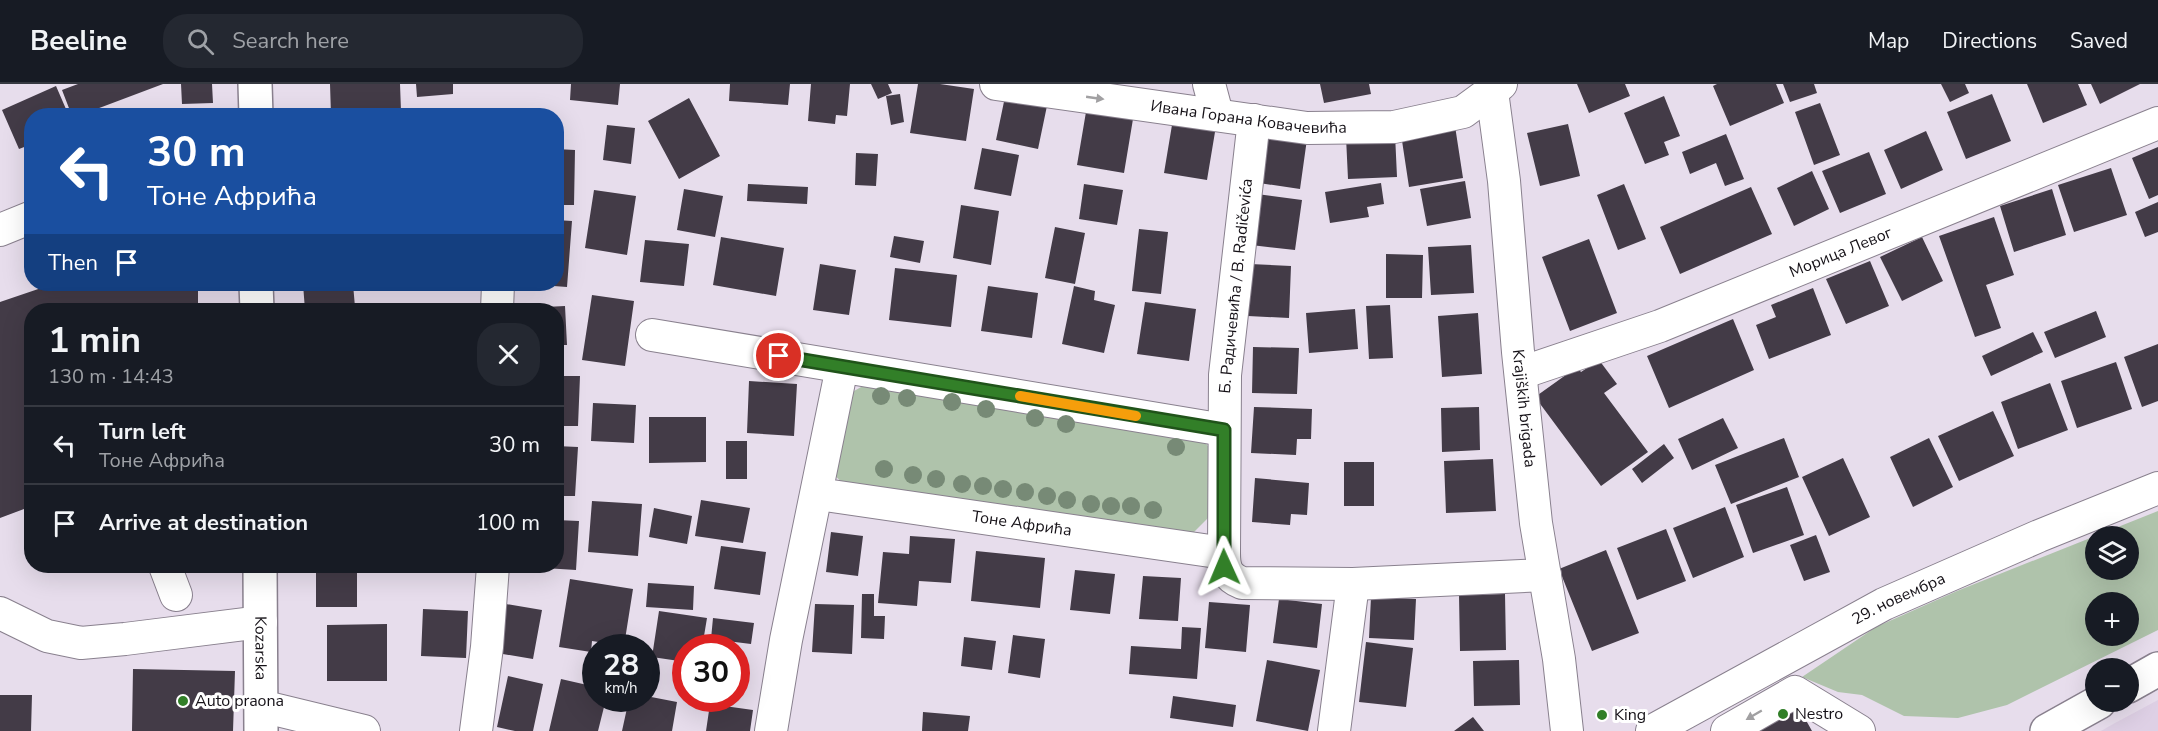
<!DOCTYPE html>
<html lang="en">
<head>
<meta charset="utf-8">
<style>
	:root { --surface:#171b24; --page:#242831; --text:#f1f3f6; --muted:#9ea1a6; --line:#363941 }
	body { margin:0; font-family:"Nunito Sans",sans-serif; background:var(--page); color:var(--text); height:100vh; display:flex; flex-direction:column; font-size:22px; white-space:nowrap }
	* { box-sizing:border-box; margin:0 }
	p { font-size:20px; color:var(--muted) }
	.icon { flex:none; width:33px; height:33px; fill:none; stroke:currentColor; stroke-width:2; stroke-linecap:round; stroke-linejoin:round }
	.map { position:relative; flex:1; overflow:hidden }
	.drawer { position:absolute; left:24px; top:219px; width:540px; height:270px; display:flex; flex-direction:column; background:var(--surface); border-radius:24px; box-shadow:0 6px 24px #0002 }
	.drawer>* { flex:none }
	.guide { position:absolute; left:24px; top:24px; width:540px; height:183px; border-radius:24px; box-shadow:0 6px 24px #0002; background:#1a4fa0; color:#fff; overflow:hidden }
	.controls { position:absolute; left:2085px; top:442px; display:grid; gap:12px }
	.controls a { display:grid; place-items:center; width:54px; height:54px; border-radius:50%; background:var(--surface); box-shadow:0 6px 24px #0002; font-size:30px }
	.speed { position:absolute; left:582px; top:550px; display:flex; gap:12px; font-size:30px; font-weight:700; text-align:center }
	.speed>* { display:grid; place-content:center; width:78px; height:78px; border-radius:50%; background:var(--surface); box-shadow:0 6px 24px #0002; line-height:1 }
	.speed small { font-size:15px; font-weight:400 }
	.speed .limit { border:9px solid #d22; background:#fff; color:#111 }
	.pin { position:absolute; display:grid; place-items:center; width:51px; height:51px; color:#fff; margin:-26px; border:3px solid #fff; border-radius:50%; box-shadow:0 2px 6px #0007 }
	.me { position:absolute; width:66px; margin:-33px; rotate:359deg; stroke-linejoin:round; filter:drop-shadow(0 0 4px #0008) }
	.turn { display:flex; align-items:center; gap:21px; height:126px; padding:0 24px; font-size:27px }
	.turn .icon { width:78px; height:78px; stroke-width:2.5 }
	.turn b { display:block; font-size:42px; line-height:51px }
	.then { display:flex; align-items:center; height:57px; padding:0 24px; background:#0003; gap:12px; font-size:22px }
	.round { display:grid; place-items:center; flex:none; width:63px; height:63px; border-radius:24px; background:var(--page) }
	.headline { display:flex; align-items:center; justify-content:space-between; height:102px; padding:0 24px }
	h1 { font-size:36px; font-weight:700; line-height:45px }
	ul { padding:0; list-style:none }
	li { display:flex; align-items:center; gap:18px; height:78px; padding:0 24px; border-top:2px solid var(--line) }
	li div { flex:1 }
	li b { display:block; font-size:22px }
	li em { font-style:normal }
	header { display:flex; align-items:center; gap:36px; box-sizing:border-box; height:84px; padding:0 30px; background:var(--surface); border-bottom:2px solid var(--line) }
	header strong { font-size:28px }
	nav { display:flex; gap:33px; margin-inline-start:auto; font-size:21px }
	.search { width:420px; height:54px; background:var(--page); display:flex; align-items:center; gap:15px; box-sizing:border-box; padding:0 21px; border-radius:24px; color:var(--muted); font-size:22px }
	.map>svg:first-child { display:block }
</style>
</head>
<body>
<header>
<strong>Beeline</strong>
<div class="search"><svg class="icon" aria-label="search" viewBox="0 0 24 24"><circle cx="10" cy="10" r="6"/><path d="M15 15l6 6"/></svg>Search here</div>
<nav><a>Map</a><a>Directions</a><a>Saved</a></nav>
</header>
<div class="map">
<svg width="2158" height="647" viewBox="0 0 2158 647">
	<rect width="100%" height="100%" fill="#e7ddec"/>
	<!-- built -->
	<path fill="#ded0e5" d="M2158,616V647H2101L2115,639Z"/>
	<!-- green -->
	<path fill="#afc3ab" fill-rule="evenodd" d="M868,299L1199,352L1217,372L1215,427L1189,453L850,406L828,385L842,314Z
		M2158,427V546L2007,621L1958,634L1904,632L1862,611L1838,608L1802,593L1876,543L1957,507ZM2096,453H2128V486H2096ZM2096,519H2128V552H2096Z"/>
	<!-- building -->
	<path fill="#433b47" d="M78,0H163L78,32H72L62,6Z
		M181,0H212L213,19L182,20Z
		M330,0H400L401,27L331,31Z
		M416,0H453V10L417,13Z
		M571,0H620L618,21L570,16Z
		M730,0H790L788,21L729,17Z
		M811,0H850L847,32L836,31L835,40L808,37Z
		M871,0H888L892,9L878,15Z
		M918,0H940L974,5L966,57L910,49Z
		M1320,0H1369L1371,10L1324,19Z
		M1577,0H1625L1630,12L1589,29Z
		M1717,0H1776L1784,19L1730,42L1713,2Z
		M1783,0H1814L1817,9L1790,18Z
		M1941,0H1965L1969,9L1950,18Z
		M2027,0H2078L2087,21L2043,39Z
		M2091,0H2140L2100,20Z
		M56,2L69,32H32V60L19,65L2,26Z
		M1006,8L1048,17L1038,65L996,56Z
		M900,10L904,38L891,41L886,12Z
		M1992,10L2011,57L1966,75L1947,28Z
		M1664,12L1680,52L1664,58L1669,71L1645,80L1624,29Z
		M689,14L720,72L679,95L648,37Z
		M1820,19L1840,71L1814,81L1795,28Z
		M1087,22L1134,29L1124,89L1077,81Z
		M1173,35L1216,42L1207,96L1164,89Z
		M1568,40L1580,92L1540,102L1527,49Z
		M607,41L635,44L631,80L603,76Z
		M1455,42L1463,94L1409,103L1401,50Z
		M1926,47L1943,86L1901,105L1884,66Z
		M1267,49L1307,55L1300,105L1259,99Z
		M1395,50L1397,93L1348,95L1346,53Z
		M1726,50L1744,95L1725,102L1716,79L1690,90L1682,68Z
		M2158,63V111L2149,115L2132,74Z
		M982,64L1019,71L1011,112L974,105Z
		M556,65L575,66L574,121H556Z
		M1869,68L1886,110L1840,129L1822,87Z
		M856,69L878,70L876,102L855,101Z
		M2111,84L2127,131L2074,148L2058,101Z
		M1812,87L1829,125L1794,142L1777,104Z
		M1465,97L1471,134L1427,142L1420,105Z
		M1381,99L1384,120L1367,123L1369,133L1330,139L1325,108Z
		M748,100L808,103L807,120L747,117Z
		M1084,100L1123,106L1117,141L1079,135Z
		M1624,100L1646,155L1618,166L1597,111Z
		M1751,103L1772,150L1680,190L1660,143Z
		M684,105L723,112L715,153L677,146Z
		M2052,105L2066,151L2014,168L2000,122Z
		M594,106L636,112L627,171L585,164Z
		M1257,110L1302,116L1295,166L1251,161Z
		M2158,118V148L2145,153L2135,128Z
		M961,121L999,127L991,181L953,174Z
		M1994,133L2014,191L1986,201L2001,244L1975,253L1939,152Z
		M556,136L572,137L567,203L540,201V200H556Z
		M1055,143L1085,149L1075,200L1045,194Z
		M1139,145L1168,148L1161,210L1132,207Z
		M894,152L924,157L920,179L890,173Z
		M721,153L784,164L776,212L713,201Z
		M1922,153L1943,197L1902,217L1880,173Z
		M1589,155L1617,229L1570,247L1542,173Z
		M645,156L689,160L684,202L640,198Z
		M1471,161L1474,209L1431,211L1428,163Z
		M1386,170L1423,171L1422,214H1386Z
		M1870,177L1889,222L1846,240L1826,195Z
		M820,180L856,186L849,231L813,226Z
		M1250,180L1291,182L1289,234L1248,232Z
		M895,184L957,191L951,243L889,236Z
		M53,200H198V226H32V422L0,434V218Z
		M303,200H353L355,223L305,226Z
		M988,202L1038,209L1032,254L981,247Z
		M1074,202L1095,207L1094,216L1115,221L1104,269L1062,260Z
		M1813,204L1831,251L1769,275L1756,241L1776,233L1771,221Z
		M592,211L634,217L625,282L582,276Z
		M1145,218L1196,225L1189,277L1137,270Z
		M1390,221L1393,274L1369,275L1366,222Z
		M565,222L567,261H556V226H525V224Z
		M1355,225L1358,265L1309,269L1306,229Z
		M2096,227L2106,253L2055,274L2044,248Z
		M1478,229L1482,290L1442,293L1438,232Z
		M1733,235L1754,286L1669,324L1647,272Z
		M2033,248L2043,268L1991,292L1982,272Z
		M2158,260V317L2142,323L2124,273Z
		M1253,263L1299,264L1297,310L1252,309Z
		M1599,276L1617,300L1604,309L1648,368L1601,402L1535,313L1577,283L1581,288Z
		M2116,278L2132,325L2077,344L2061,297Z
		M556,292H580L578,342H556Z
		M749,297L797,300L794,352L747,349Z
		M2050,299L2068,346L2018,365L2001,318Z
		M593,319L636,321L634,359L591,357Z
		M1254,323L1312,325L1311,355H1297L1296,371L1251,369Z
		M1479,323L1480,366L1442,368L1441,324Z
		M1993,327L2014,372L1959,397L1938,352Z
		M649,333H706V378L649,379Z
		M1723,334L1738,364L1692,386L1678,355Z
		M1784,354L1799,393L1731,420L1715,381Z
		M1929,354L1953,403L1913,423L1890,373Z
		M726,357H747V395H726Z
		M1664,360L1674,374L1642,399L1632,385Z
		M556,362L578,363L575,412H556Z
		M1843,374L1870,433L1829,452L1802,393Z
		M1493,375L1496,427L1446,429L1444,377Z
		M1344,378H1374V422H1344Z
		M1255,394L1309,399L1307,431L1291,430L1290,441L1252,438Z
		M1787,403L1804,451L1753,469L1736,421Z
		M701,416L750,424L743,459L695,452Z
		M592,417L642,420L638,472L588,468Z
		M1725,423L1744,473L1693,494L1673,444Z
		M654,424L692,432L687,460L649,453Z
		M556,436L579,437L576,486L528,483V482H556Z
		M1666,445L1686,497L1637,516L1617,464Z
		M831,448L863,452L858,492L826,488Z
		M1816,451L1830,488L1804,497L1790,461Z
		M910,452L955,455L951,499L919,497L917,522L878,519L883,468L909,470Z
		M721,462L766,468L760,511L714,505Z
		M1606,466L1639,549L1592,567L1559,485Z
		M976,467L1045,474L1040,524L971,517Z
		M316,482H357V523H316Z
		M1075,486L1115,490L1110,530L1070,526Z
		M1143,492L1181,494L1178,537L1139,535Z
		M570,495L633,505L624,562L592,557L591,568L559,563Z
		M648,499L694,502L693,526L646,523Z
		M862,510H874V532H885L884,555L861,554Z
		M1505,510L1506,566L1460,567L1459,511Z
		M1371,513L1416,515L1414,556L1369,554Z
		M1279,515L1322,520L1317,564L1273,559Z
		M1209,518L1250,521L1246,568L1205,564Z
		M506,520L542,526L533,575L497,569Z
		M815,520L854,521L852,570L812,568Z
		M423,525L468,527L466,574L421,572Z
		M659,527L707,534L702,564H686V578L652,573Z
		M713,534L754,539L751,560L711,555Z
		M387,540V597H327V541Z
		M1182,543L1201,544L1197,595L1129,590L1131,562L1181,565Z
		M1013,551L1045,555L1040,594L1008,589Z
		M964,553L996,557L992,586L961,582Z
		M1366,558L1413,564L1406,623L1359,618Z
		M1267,576L1320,586L1308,647L1256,637Z
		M1519,576L1520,621L1474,622L1473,577Z
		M133,585L235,587L233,647H132Z
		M508,592L543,600L533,647H515L497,643Z
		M561,595L596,603V615H606L598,647H549Z
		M0,611H32L31,647H0Z
		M646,612L677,618L672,647H622L629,615H646Z
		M1173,612L1236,621L1233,643L1170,634Z
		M1793,613L1812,647H1733Z
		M710,620L753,626L750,647H706Z
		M923,628L970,632L968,647H922Z
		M1473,633L1484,647H1454Z"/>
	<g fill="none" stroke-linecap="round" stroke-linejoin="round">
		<defs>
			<g id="minor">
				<path id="s1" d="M996,0L1307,44L1394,43L1463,28L1501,0"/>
				<path d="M1209,0L1217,30"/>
				<path id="s2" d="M1491,0L1504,97L1518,268L1536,439L1559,575L1567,647"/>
				<path d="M1254,36L1225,291L1224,469C1224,485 1227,493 1242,499L1353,500L1545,491"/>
				<path d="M0,146L32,133"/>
				<path d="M497,226L498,200"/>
				<path d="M652,251L1224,346"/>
				<path id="s3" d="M1521,289L1660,242L2158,39"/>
				<path id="s4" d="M818,410L1224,469"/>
				<path d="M165,482L176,511"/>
				<path d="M0,529L47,552L81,559L125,555L261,538"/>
				<path d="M261,622L364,647"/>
				<path d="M476,647L487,563L493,482"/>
				<path d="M771,647L786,556L842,283"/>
				<path d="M1334,647L1353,500"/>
				<path id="s5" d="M1652,647L1884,520L2039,452L2158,404"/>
				<path d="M1727,647L1795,608L1859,647"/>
			</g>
			<g id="major">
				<path d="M255,0L256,32"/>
				<path d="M256,200L257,226"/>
				<path id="s6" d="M260,482L261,647"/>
				<path d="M2128,602L2158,585"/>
				<path d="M2047,647L2099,618"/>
			</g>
		</defs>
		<!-- minor casing -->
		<use href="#minor" stroke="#89808e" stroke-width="34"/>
		<!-- major casing -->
		<use href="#major" stroke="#89808e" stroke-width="36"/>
		<!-- minor -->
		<use href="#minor" stroke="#fff" stroke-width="32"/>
		<!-- major -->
		<use href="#major" stroke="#fff" stroke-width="33"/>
	</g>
	<!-- trees -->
	<g fill="#778a76">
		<circle cx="881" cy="312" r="9"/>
		<circle cx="907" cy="314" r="9"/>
		<circle cx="952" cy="318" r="9"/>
		<circle cx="986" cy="325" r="9"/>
		<circle cx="1035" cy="334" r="9"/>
		<circle cx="1066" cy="340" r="9"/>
		<circle cx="1176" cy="363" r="9"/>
		<circle cx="884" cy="385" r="9"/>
		<circle cx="913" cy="391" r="9"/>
		<circle cx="936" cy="395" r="9"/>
		<circle cx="962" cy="400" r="9"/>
		<circle cx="983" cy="402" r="9"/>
		<circle cx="1003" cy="405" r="9"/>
		<circle cx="1025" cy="408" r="9"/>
		<circle cx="1047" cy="412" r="9"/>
		<circle cx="1067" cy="416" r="9"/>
		<circle cx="1091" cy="420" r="9"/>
		<circle cx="1111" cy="422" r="9"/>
		<circle cx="1131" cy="422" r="9"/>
		<circle cx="1153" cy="426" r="9"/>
	</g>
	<!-- one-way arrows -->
	<defs><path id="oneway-solid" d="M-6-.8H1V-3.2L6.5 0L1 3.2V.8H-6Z" transform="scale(1.5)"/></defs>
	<g fill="#a1a0a2">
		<use href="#oneway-solid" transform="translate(1095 14) rotate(8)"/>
		<use href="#oneway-solid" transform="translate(1754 631) rotate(150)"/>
	</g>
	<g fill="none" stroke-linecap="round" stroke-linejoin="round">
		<defs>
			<path id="route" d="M779,272L1224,346V483"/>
		</defs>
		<!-- route casing -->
		<use href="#route" stroke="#20531a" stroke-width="15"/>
		<!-- route -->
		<use href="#route" stroke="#327f28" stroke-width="10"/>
		<!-- slow -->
		<path stroke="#f59e0b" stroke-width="10" d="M1020,312L1136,332"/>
	</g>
	<!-- markers -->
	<g fill="#327f28" stroke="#fff" stroke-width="2">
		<circle cx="183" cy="617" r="6"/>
		<circle cx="1783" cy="630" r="6"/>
		<circle cx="1602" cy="631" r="6"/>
	</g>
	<g text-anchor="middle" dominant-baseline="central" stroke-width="6" stroke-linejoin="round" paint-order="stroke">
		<!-- street labels -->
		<g font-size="16" fill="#151117" stroke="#fff">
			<text stroke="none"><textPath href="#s1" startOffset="255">Ивана Горана Ковачевића</textPath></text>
			<text stroke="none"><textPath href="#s3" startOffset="342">Морица Левог</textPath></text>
			<text transform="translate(1236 202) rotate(-84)">Б. Радичевића / B. Radičevića</text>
			<text stroke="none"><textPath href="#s2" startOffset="326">Krajiških brigada</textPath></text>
			<text stroke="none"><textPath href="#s4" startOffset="206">Тоне Афрића</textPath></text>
			<text stroke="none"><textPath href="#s5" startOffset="280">29. новембра</textPath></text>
			<text stroke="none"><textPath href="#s6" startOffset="82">Kozarska</textPath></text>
		</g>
		<!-- poi labels -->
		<g font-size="16" fill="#151117" stroke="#fff" text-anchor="start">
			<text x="195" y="617">Auto praona</text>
			<text x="1795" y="630">Nestro</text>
			<text x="1614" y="631">King</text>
		</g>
	</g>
</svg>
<div class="controls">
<a><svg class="icon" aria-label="layers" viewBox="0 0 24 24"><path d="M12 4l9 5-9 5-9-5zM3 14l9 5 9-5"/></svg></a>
<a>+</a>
<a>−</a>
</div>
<div class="speed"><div>28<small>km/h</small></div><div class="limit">30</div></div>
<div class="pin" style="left:779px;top:272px;background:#d93025"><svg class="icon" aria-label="arrive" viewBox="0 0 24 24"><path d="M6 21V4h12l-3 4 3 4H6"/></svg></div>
<svg class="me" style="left:1224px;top:483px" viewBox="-20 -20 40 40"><path d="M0-17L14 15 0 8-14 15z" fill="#327f28" stroke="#fff" stroke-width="4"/></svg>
<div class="guide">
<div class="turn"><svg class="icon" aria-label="left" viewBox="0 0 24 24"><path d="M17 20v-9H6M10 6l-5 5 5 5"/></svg><div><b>30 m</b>Тоне Афрића</div></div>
<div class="then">Then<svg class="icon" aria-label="arrive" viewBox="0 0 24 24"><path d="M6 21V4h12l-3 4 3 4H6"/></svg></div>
</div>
<section class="drawer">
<div class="headline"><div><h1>1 min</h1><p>130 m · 14:43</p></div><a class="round"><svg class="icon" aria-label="close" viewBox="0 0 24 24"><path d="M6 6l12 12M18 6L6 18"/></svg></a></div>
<ul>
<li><svg class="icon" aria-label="left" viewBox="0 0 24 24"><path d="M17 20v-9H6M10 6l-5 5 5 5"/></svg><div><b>Turn left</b><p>Тоне Афрића</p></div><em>30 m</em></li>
<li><svg class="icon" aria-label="arrive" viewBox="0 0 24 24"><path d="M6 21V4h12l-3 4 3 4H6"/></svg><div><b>Arrive at destination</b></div><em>100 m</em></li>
</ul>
</section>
</div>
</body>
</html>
